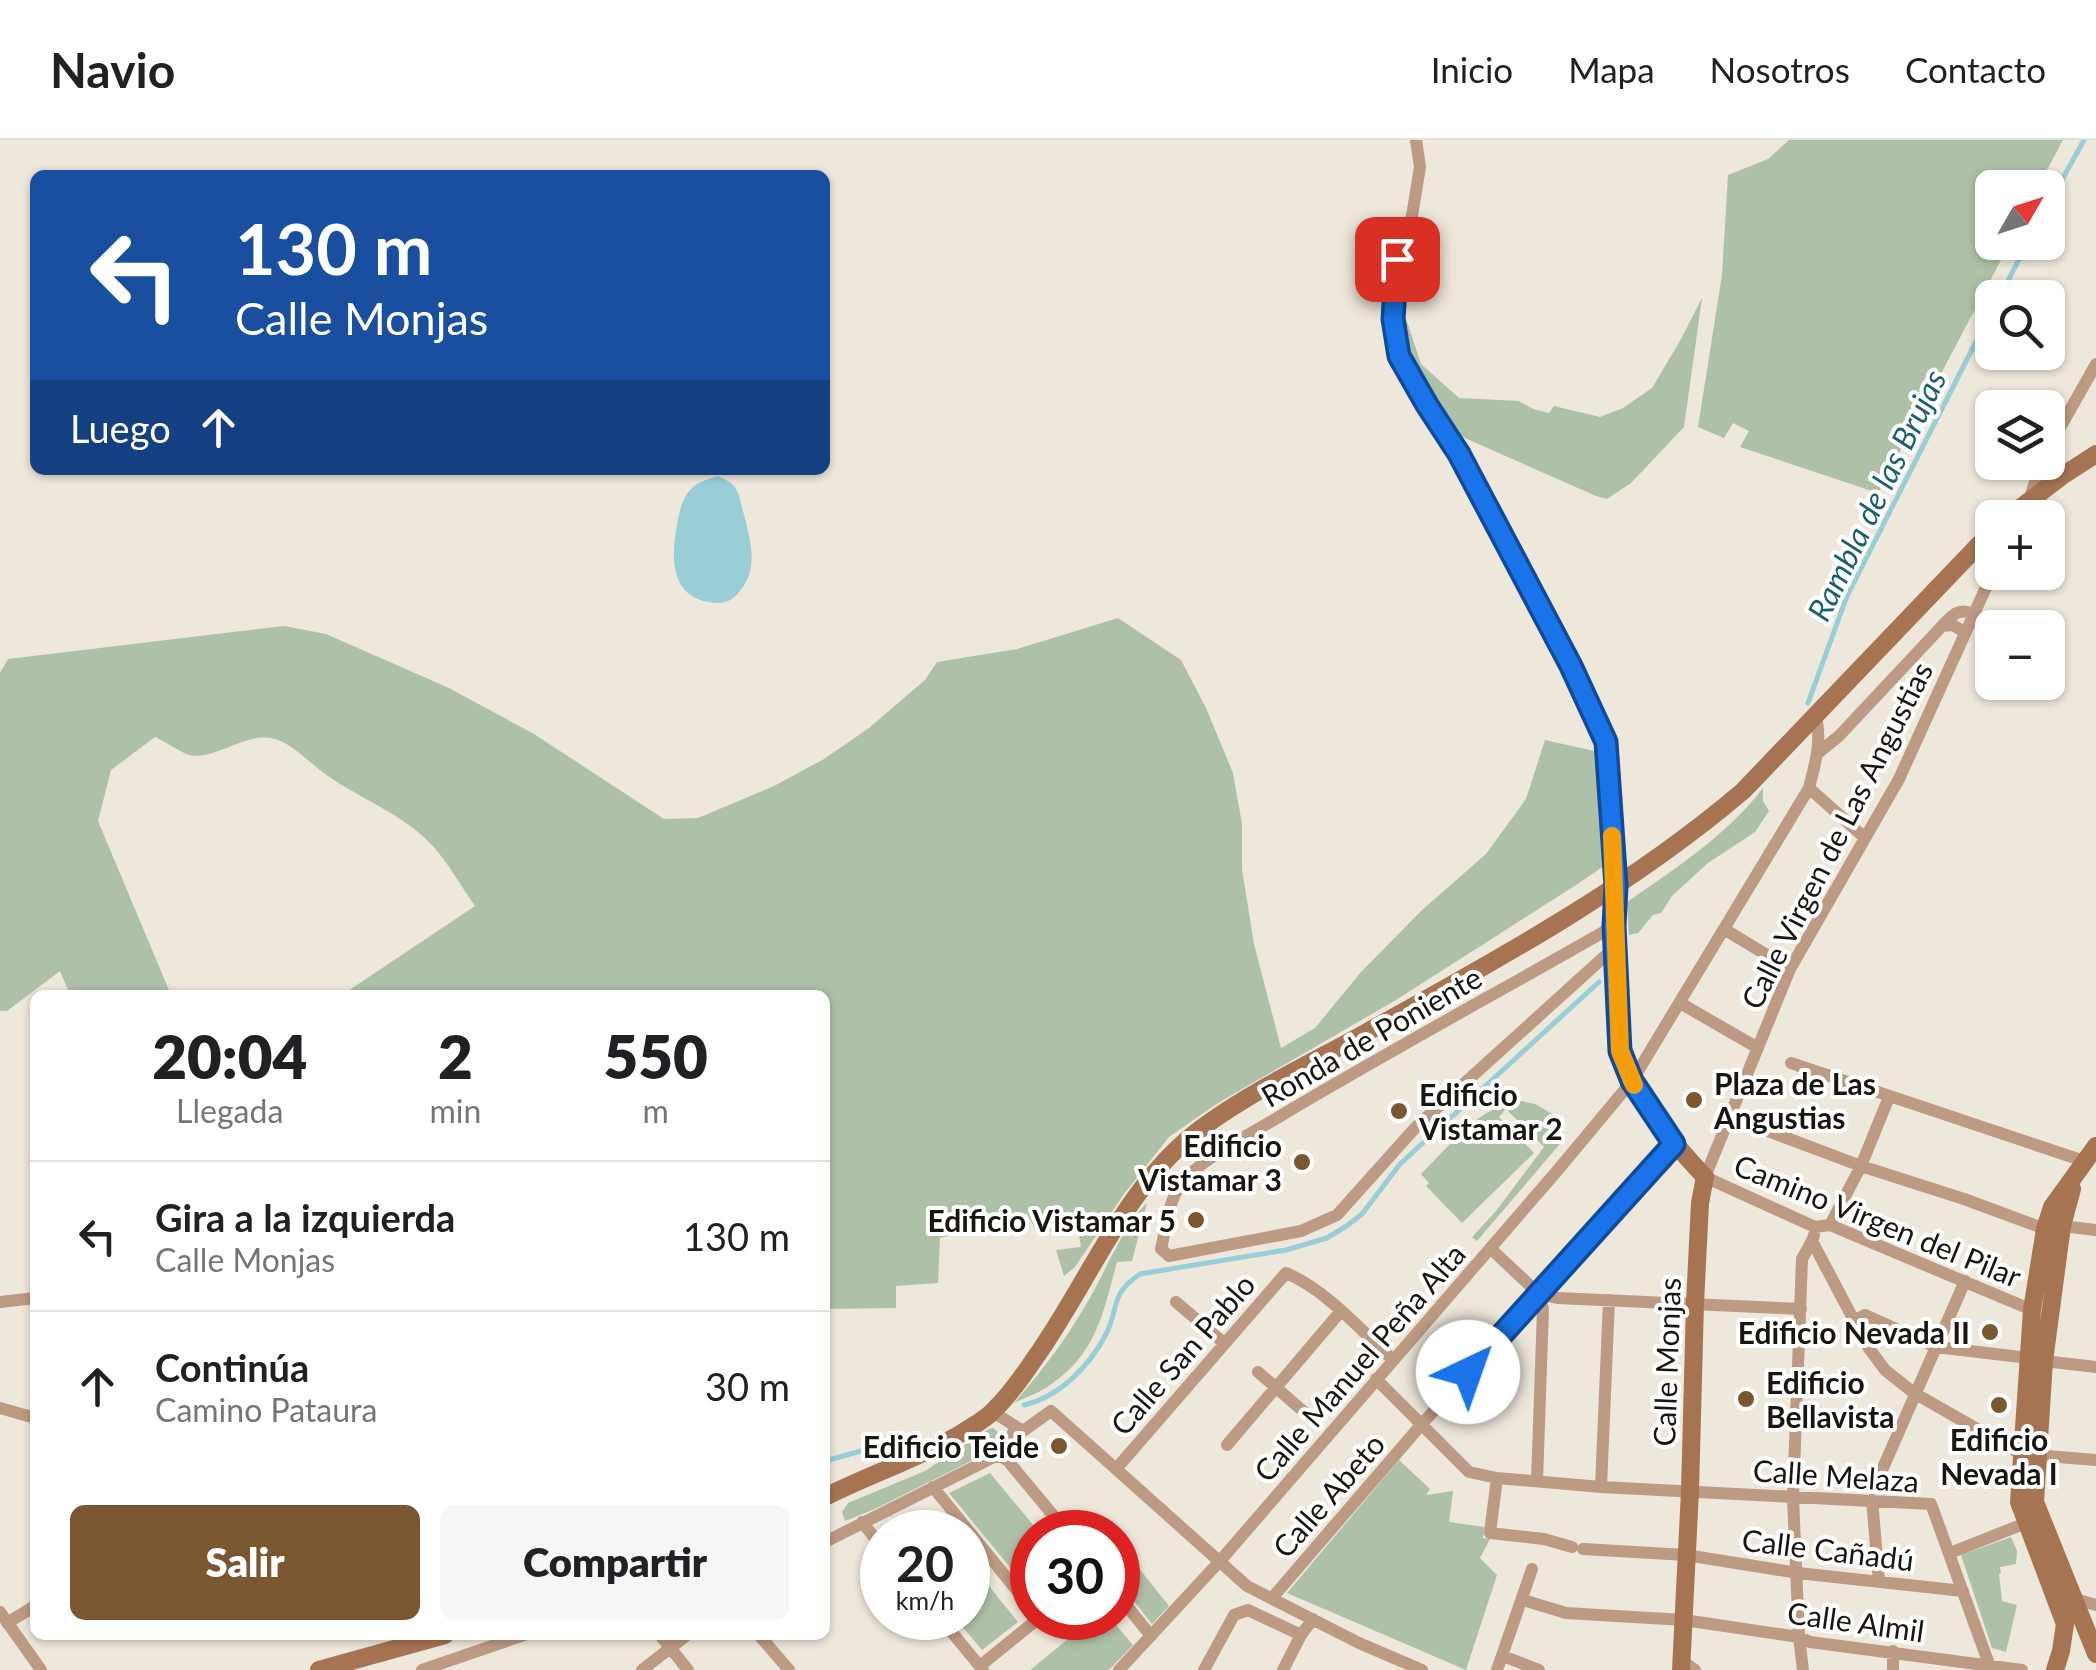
<!DOCTYPE html>
<html lang="es">
<head>
<meta charset="utf-8">
<style>
	:root { --surface:#fff; --page:#f6f6f6; --text:#202124; --muted:#757577; --line:#e0e0e0; --accent:#7a5730 }
	body { margin:0; font-family:Lato,sans-serif; background:var(--page); color:var(--text); height:100vh; display:flex; flex-direction:column; font-size:38px; white-space:nowrap }
	* { box-sizing:border-box; margin:0 }
	p { font-size:32px; color:var(--muted) }
	.icon { flex:none; width:55px; height:55px; fill:none; stroke:currentColor; stroke-width:2; stroke-linecap:round; stroke-linejoin:round }
	.map { position:relative; flex:1; overflow:hidden }
	.panel { position:absolute; left:30px; top:850px; width:800px; height:650px; display:flex; flex-direction:column; background:var(--surface); border-radius:15px; box-shadow:0 2px 8px #0004 }
	.panel>* { flex:none }
	.top-card { position:absolute; left:30px; top:30px; width:800px; height:305px; border-radius:15px; box-shadow:0 2px 8px #0004; background:#1a4fa0; color:#fff; overflow:hidden }
	.needle { width:65px; rotate:51deg }
	.fabs { position:absolute; left:1975px; top:30px; display:grid; gap:20px }
	.fabs a { display:grid; place-items:center; width:90px; height:90px; border-radius:15px; background:var(--surface); box-shadow:0 2px 8px #0004; font-size:50px }
	.speed { position:absolute; left:860px; top:1370px; display:flex; gap:20px; font-size:50px; font-weight:700; text-align:center }
	.speed>* { display:grid; place-content:center; width:130px; height:130px; border-radius:50%; background:var(--surface); box-shadow:0 2px 8px #0004; line-height:1 }
	.speed small { font-size:25px; font-weight:400 }
	.speed .limit { border:15px solid #d22; background:#fff; color:#111 }
	.pin { position:absolute; display:grid; place-items:center; width:85px; height:85px; color:#fff; margin:-42px; border-radius:20px; box-shadow:0 5px 15px #0006 }
	.me { position:absolute; width:110px; margin:-55px; rotate:42deg; stroke-linejoin:round; filter:drop-shadow(0 0 8px #0008) }
	.turn { display:flex; align-items:center; gap:35px; height:210px; padding:0 40px; font-size:45px }
	.turn .icon { width:130px; height:130px; stroke-width:2.5 }
	.turn b { display:block; font-size:70px; line-height:85px }
	.then { display:flex; align-items:center; height:95px; padding:0 40px; background:#0003; gap:20px; font-size:38px }
	.eta { display:flex; justify-content:space-evenly; align-items:center; height:170px; text-align:center }
	.eta b { font-size:60px; font-weight:800; line-height:70px }
	.button { display:flex; gap:20px; margin-top:auto; padding:20px 40px }
	.button a { flex:1; height:115px; border-radius:15px; background:var(--accent); color:#fff; font-size:40px; font-weight:800; line-height:115px; text-align:center }
	.button a+a { background:var(--page); color:var(--text) }
	ul { padding:0; list-style:none }
	li { display:flex; align-items:center; gap:30px; height:150px; padding:0 40px; border-top:2px solid var(--line) }
	li div { flex:1 }
	li b { display:block; font-size:38px }
	li em { font-style:normal }
	header { display:flex; align-items:center; gap:60px; box-sizing:border-box; height:140px; padding:0 50px; background:var(--surface); border-bottom:2px solid var(--line) }
	header strong { font-size:48px }
	nav { display:flex; gap:55px; margin-inline-start:auto; font-size:35px }
	.map>svg:first-child { display:block }
</style>
</head>
<body>
<header>
<strong>Navio</strong>
<nav><a>Inicio</a><a>Mapa</a><a>Nosotros</a><a>Contacto</a></nav>
</header>
<div class="map">
<svg width="2096" height="1530" viewBox="0 0 2096 1530">
	<rect width="100%" height="100%" fill="#eee7db"/>
	<!-- green -->
	<path fill="#afc0a8" d="M1789,0H2063L2038,47L1992,48V102L2010,103L1878,353L1740,307L1749,291L1733,283L1724,298L1698,287L1722,135L1728,35L1768,19Z
		M1398,154L1421,224L1459,258L1519,261L1533,269L1549,273L1554,266L1600,277L1623,268L1652,248L1680,201L1702,158L1684,287L1631,343L1607,359L1596,356L1467,299C1441,286 1413,236 1405,209C1400,191 1399,172 1398,154Z
		M1118,478L1181,520L1206,568L1233,633L1242,684V729L1254,804L1281,908L1315,888L1361,832L1421,771L1486,714L1526,659L1545,600L1599,612L1607,720L1601,728L1576,745L1396,860L1218,963L1169,997L1124,1054L1075,1127L1064,1136L1056,1110L1081,1107L1078,1088L1037,1093L1027,1074L940,1098L938,1143L896,1146V1168L825,1169V855H342L475,766C460,745 448,722 430,703C402,674 361,659 328,636C310,624 292,602 271,598C244,593 213,621 189,615C178,611 166,602 155,597L111,630L98,681L171,855H70L60,831L7,871H0V533L8,519L284,486L326,494L449,548L534,594L664,679L698,678L774,646L824,619L869,588L925,540L937,522L1017,509Z
		M1763,648V661L1769,671L1755,692L1708,723L1672,756L1661,773L1653,775L1638,793L1629,795L1627,762C1676,728 1727,695 1763,648Z
		M1521,961L1535,964L1556,976L1563,995L1559,1005L1477,1101L1472,1097L1496,1071L1544,1007L1506,969L1499,977L1534,1013L1462,1083L1426,1046L1429,1043L1421,1034C1449,1007 1479,965 1521,961Z
		M1147,1063L1132,1121L1117,1122C1103,1173 1097,1213 1050,1245C1040,1253 1026,1257 1014,1263C1044,1229 1069,1195 1091,1156C1106,1129 1126,1082 1147,1063Z
		M993,1288L999,1293L989,1312L875,1369L845,1381L842,1372L848,1363L925,1331L989,1289Z
		M1399,1320L1430,1349L1426,1355L1453,1351L1449,1382L1485,1387L1483,1398L1490,1399L1480,1418L1497,1435L1466,1530L1287,1453Z
		M990,1333L1039,1392H1032V1454L949,1353Z
		M2011,1397L2017,1411L2016,1424L2000,1427L2001,1433L1999,1434L2002,1461L2017,1465L2006,1512L1992,1508L1961,1415Z
		M1118,1402L1169,1466L1152,1484L1118,1441Z
		M968,1420L1018,1482L982,1510L955,1478H968Z
		M1094,1478H1110L1133,1505L1109,1530H1030Z"/>
	<!-- water -->
	<path fill="#99ced7" d="M718,336C726,340 732,342 736,349C740,356 741,364 743,371C750,398 760,429 739,452C734,458 729,462 720,463C671,463 670,421 677,385C679,373 682,358 691,349C697,342 709,339 718,336Z"/>
	<g fill="none" stroke-linecap="round" stroke-linejoin="round">
		<!-- stream -->
		<path stroke="#99ced7" stroke-width="5" d="M2048,65L2084,0
			M1999,158L2028,102
			M1808,563L1847,456L1992,170
			M1024,1265C1059,1257 1089,1227 1106,1194C1120,1167 1109,1155 1140,1134L1286,1110L1327,1098L1348,1085L1362,1074L1400,1024L1599,842
			M825,1321L908,1298"/>
		<!-- street -->
		<path stroke="#bd9a84" stroke-width="12" d="M1416,0L1420,27L1412,76L1397,119L1393,151V179L1399,216L1427,265L1459,314L1571,526L1606,602L1616,746
			M2048,309L2096,224
			M2030,358L2041,322
			M1971,412L1977,410C1988,416 1992,421 1992,434
			M1993,432L1899,639L1790,829L1705,1037L1815,1087L1830,1085L2032,1170
			M1942,486C1952,476 1958,467 1973,474
			M1818,613L1839,596L1942,486L1953,485L1964,492
			M1809,648L1865,698
			M1614,786C1504,849 1391,910 1282,975C1253,993 1201,1018 1181,1044C1168,1062 1166,1088 1161,1109L1169,1116L1301,1091L1337,1075L1416,987L1604,817L1617,808
			M1724,789L1790,829
			M1680,863L1758,908
			M1791,923L2084,1021
			M1731,977L1861,1026L1964,1059L2045,1089
			M1830,1085L1861,1026L1889,957
			M2062,1086L2096,1090
			M1814,1095L1812,1101L1868,1207L1885,1230L1914,1253L2021,1314L2096,1320
			M1490,1108L1539,1154L1557,1158L1801,1169
			M0,1162L35,1158
			M1176,1162L1224,1203
			M1853,1181L1865,1175L1936,1207L2029,1218
			M2044,1221L2096,1227
			M1258,1232L1311,1278
			M1376,1239L1469,1332L1497,1338L1601,1347L1931,1364L1989,1524
			M0,1268L35,1278
			M993,1272L1023,1291L1051,1271L1247,1446L1359,1503L1422,1530
			M1227,1305L1341,1171
			M994,1317H1002L1008,1321L1067,1392
			M1116,1329L1286,1133C1325,1149 1362,1191 1393,1220
			M1879,1337L1965,1141
			M1497,1338L1490,1393L1544,1399L1572,1407
			M1537,1341L1543,1169L1539,1154
			M933,1347L1032,1469
			M1601,1347L1609,1160
			M1872,1360L1879,1441
			M862,1382L882,1407
			M825,1402L994,1317L1004,1311L1016,1287
			M1583,1409L1686,1415L1798,1433L1963,1451
			M1950,1413L2026,1383
			M1118,1455L1151,1496
			M1272,1458L1421,1285L1674,1003
			M2075,1459L2096,1465
			M1523,1460L1566,1473L1684,1480L1799,1497L1810,1502L2022,1530
			M0,1472L41,1530
			M940,1478L983,1530
			M7,1483L35,1466
			M660,1495L688,1530
			M759,1495L789,1530
			M1503,1516L1539,1530
			M1682,1521L1695,1530
			M980,1526L1039,1478
			M422,1530L524,1495
			M642,1530L687,1495
			M1119,1530L1220,1421L1557,1031L1632,941L1809,648C1815,624 1822,601 1816,577
			M1204,1530L1234,1475L1248,1470L1301,1495
			M1283,1530L1301,1495L1313,1479
			M1497,1530L1532,1429
			M1803,1530L1799,1497L1793,1357L1802,1119L1812,1101
			M1893,1530V1511"/>
		<!-- secondary -->
		<path stroke="#a67453" stroke-width="18" d="M2007,378L2062,336L2096,314
			M1616,746C1614,801 1619,856 1620,911C1635,959 1671,1001 1705,1037L1700,1063L1695,1163L1690,1351L1681,1530
			M2072,1049L2062,1086L2044,1221L2035,1362L2096,1514
			M825,1357C870,1334 918,1319 962,1293C972,1286 985,1280 993,1271C1009,1256 1023,1236 1035,1218C1090,1141 1125,1044 1203,987C1254,950 1313,922 1367,892C1497,820 1629,748 1743,651L1992,391
			M319,1530L445,1495
			M2055,1530L2061,1511L2065,1484L2019,1362L2032,1170L2045,1089L2052,1067L2096,1006"/>
	</g>
	<g fill="none" stroke-linecap="round" stroke-linejoin="round">
		<defs>
			<path id="route" d="M1397,119L1393,179L1399,216L1427,265L1459,314L1571,526L1606,602L1616,746L1614,786L1620,911L1632,941L1674,1004L1468,1232"/>
		</defs>
		<!-- route casing -->
		<use href="#route" stroke="#114b97" stroke-width="25"/>
		<!-- route -->
		<use href="#route" stroke="#1a73e8" stroke-width="18"/>
		<!-- slow -->
		<path stroke="#f59e0b" stroke-width="18" d="M1612,696L1620,911L1634,945"/>
	</g>
	<!-- markers -->
	<g fill="#7a5730" stroke="#fff" stroke-width="4">
		<circle cx="1694" cy="960" r="10"/>
		<circle cx="1399" cy="971" r="10"/>
		<circle cx="1302" cy="1022" r="10"/>
		<circle cx="1196" cy="1080" r="10"/>
		<circle cx="1990" cy="1192" r="10"/>
		<circle cx="1746" cy="1259" r="10"/>
		<circle cx="1999" cy="1265" r="10"/>
		<circle cx="1059" cy="1306" r="10"/>
	</g>
	<g text-anchor="middle" dominant-baseline="central" stroke-width="8" stroke-linejoin="round" paint-order="stroke">
		<!-- street labels -->
		<g font-size="30" fill="#191612" stroke="#fff">
			<text transform="translate(1836 695) rotate(-63)">Calle Virgen de Las Angustias</text>
			<text transform="translate(1371 896) rotate(-30)">Ronda de Poniente</text>
			<text transform="translate(1878 1080) rotate(22)">Camino Virgen del Pilar</text>
			<text transform="translate(1182 1214) rotate(-49)">Calle San Pablo</text>
			<text transform="translate(1359 1222) rotate(-49)">Calle Manuel Peña Alta</text>
			<text transform="translate(1666 1222) rotate(-88)">Calle Monjas</text>
			<text transform="translate(1836 1335) rotate(4)">Calle Melaza</text>
			<text transform="translate(1328 1355) rotate(-49)">Calle Abeto</text>
			<text transform="translate(1828 1409) rotate(7)">Calle Cañadú</text>
			<text transform="translate(1856 1481) rotate(8)">Calle Almil</text>
		</g>
		<!-- poi labels -->
		<g font-size="30" font-weight="bold" fill="#191612" stroke="#fff" text-anchor="end">
			<text x="1714" y="943" text-anchor="start">Plaza de Las<tspan x="1714" dy="34">Angustias</tspan></text>
			<text x="1419" y="954" text-anchor="start">Edificio<tspan x="1419" dy="34">Vistamar 2</tspan></text>
			<text x="1282" y="1005">Edificio<tspan x="1282" dy="34">Vistamar 3</tspan></text>
			<text x="1176" y="1080">Edificio Vistamar 5</text>
			<text x="1970" y="1192">Edificio Nevada II</text>
			<text x="1766" y="1242" text-anchor="start">Edificio<tspan x="1766" dy="34">Bellavista</tspan></text>
			<text x="1999" y="1299" text-anchor="middle">Edificio<tspan x="1999" dy="34">Nevada I</tspan></text>
			<text x="1039" y="1306">Edificio Teide</text>
		</g>
		<!-- water labels -->
		<g font-size="32" font-style="italic" fill="#1b616c" stroke="#fff">
			<text transform="translate(1876 355) rotate(-64)">Rambla de las Brujas</text>
		</g>
	</g>
</svg>
<div class="fabs">
<a><svg class="needle" viewBox="-14 -14 28 28"><path d="M0-13l5 13h-10z" fill="#e53935"/><path d="M0 13l5-13h-10z" fill="#757577"/></svg></a>
<a><svg class="icon" aria-label="search" viewBox="0 0 24 24"><circle cx="10" cy="10" r="6"/><path d="M15 15l6 6"/></svg></a>
<a><svg class="icon" aria-label="layers" viewBox="0 0 24 24"><path d="M12 4l9 5-9 5-9-5zM3 14l9 5 9-5"/></svg></a>
<a>+</a>
<a>−</a>
</div>
<div class="speed"><div>20<small>km/h</small></div><div class="limit">30</div></div>
<div class="pin" style="left:1397px;top:119px;background:#d93025"><svg class="icon" aria-label="arrive" viewBox="0 0 24 24"><path d="M6 21V4h12l-3 4 3 4H6"/></svg></div>
<svg class="me" style="left:1468px;top:1232px" viewBox="-20 -20 40 40"><circle r="19" fill="#fff"/><path d="M0-13L10 11 0 6-10 11z" fill="#1a73e8"/></svg>
<div class="top-card">
<div class="turn"><svg class="icon" aria-label="left" viewBox="0 0 24 24"><path d="M17 20v-9H6M10 6l-5 5 5 5"/></svg><div><b>130 m</b>Calle Monjas</div></div>
<div class="then">Luego<svg class="icon" aria-label="ahead" viewBox="0 0 24 24"><path d="M12 20V5M6 11l6-6 6 6"/></svg></div>
</div>
<section class="panel">
<div class="eta">
<div><b>20:04</b><p>Llegada</p></div>
<div><b>2</b><p>min</p></div>
<div><b>550</b><p>m</p></div>
</div>
<ul>
<li><svg class="icon" aria-label="left" viewBox="0 0 24 24"><path d="M17 20v-9H6M10 6l-5 5 5 5"/></svg><div><b>Gira a la izquierda</b><p>Calle Monjas</p></div><em>130 m</em></li>
<li><svg class="icon" aria-label="ahead" viewBox="0 0 24 24"><path d="M12 20V5M6 11l6-6 6 6"/></svg><div><b>Continúa</b><p>Camino Pataura</p></div><em>30 m</em></li>
</ul>
<div class="button"><a>Salir</a><a>Compartir</a></div>
</section>
</div>
</body>
</html>
